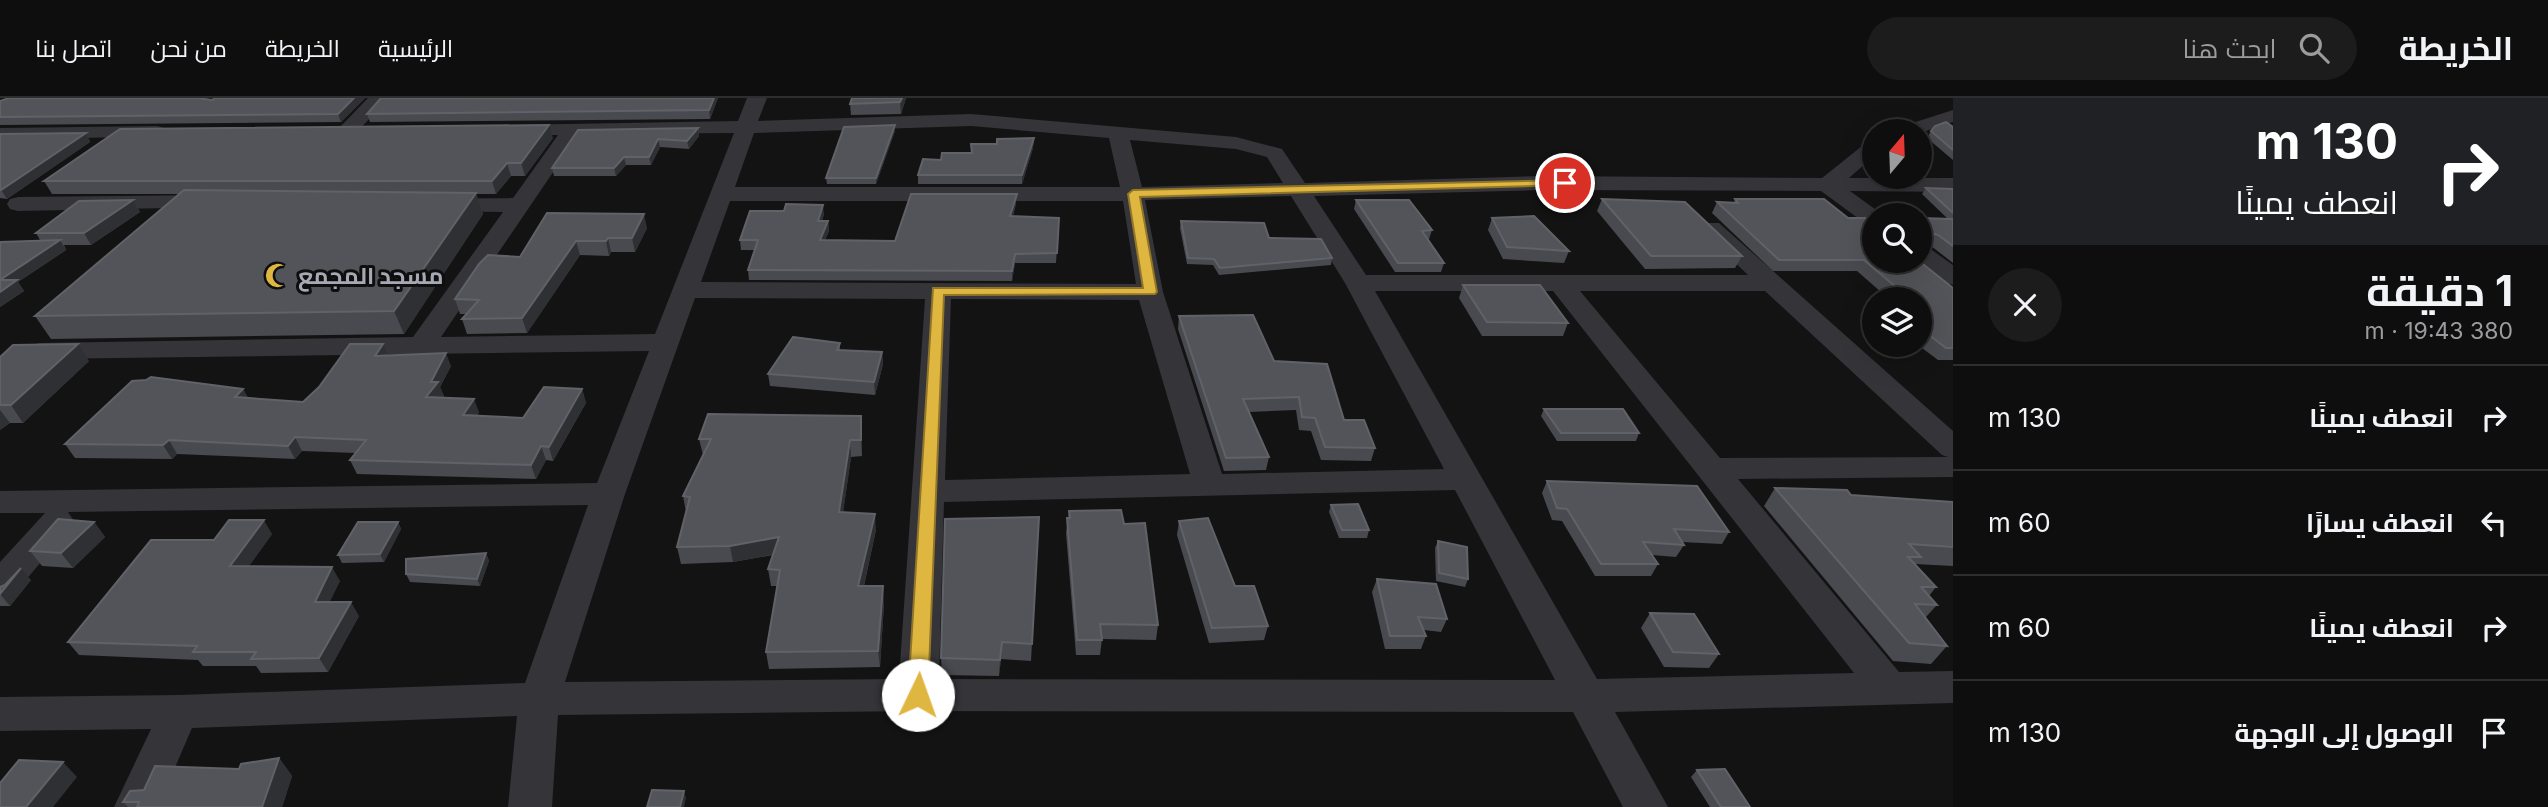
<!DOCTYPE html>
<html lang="ar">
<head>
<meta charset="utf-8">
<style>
	:root { --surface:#0e0e0f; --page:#1c1c1d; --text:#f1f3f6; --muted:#9b9c9e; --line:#2e2e2f }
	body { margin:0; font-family:Inter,Cairo,sans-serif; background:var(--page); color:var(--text); direction:rtl; height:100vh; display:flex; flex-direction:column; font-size:26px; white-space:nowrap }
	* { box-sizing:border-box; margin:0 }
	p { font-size:23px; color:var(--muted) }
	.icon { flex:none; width:38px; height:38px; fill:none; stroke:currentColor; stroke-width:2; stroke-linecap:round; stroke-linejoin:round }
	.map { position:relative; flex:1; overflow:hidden; direction:ltr }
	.details { display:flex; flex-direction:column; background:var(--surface); width:595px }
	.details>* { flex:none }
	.banner { background:#202124; color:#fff; overflow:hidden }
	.needle { width:46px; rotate:19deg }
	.buttons { position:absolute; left:1862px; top:21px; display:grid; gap:14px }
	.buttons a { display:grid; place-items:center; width:70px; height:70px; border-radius:50%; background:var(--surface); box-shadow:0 7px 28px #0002,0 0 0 2px var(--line); font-size:35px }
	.pin { position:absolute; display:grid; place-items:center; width:60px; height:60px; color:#fff; margin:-30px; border:4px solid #fff; border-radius:50%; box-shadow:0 2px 7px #0007 }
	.me { position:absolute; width:77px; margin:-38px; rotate:3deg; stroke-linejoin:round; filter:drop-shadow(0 0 5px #0008) }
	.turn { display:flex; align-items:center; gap:24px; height:147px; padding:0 35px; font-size:32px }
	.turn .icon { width:91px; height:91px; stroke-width:2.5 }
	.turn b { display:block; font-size:49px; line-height:60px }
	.round { display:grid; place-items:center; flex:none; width:74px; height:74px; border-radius:37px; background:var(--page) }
	.summary { display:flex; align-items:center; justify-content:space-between; height:119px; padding:0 35px }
	h1 { font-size:42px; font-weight:700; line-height:52px }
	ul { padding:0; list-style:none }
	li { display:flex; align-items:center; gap:21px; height:105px; padding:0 35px; border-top:2px solid var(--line) }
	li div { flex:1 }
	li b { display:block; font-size:26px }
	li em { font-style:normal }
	header { display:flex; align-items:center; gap:42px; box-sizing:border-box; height:98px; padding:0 35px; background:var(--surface); border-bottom:2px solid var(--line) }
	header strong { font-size:33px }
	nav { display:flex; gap:38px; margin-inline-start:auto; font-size:24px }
	.search { width:490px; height:63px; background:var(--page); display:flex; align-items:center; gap:18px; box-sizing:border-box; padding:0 24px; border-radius:38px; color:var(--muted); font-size:26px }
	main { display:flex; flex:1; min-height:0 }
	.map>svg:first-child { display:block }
</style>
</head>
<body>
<header>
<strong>الخريطة</strong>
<div class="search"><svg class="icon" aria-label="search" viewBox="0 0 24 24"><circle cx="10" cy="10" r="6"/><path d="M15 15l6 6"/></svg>ابحث هنا</div>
<nav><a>الرئيسية</a><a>الخريطة</a><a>من نحن</a><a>اتصل بنا</a></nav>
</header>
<main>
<section class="details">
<div class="banner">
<div class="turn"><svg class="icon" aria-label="right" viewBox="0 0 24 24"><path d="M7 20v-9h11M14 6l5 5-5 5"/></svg><div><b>130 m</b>انعطف يمينًا</div></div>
</div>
<div class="summary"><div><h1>1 دقيقة</h1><p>380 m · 19:43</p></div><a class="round"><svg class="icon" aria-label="close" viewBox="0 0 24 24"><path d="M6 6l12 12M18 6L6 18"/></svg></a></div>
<ul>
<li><svg class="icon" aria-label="right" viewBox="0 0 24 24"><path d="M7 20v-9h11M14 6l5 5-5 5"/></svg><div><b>انعطف يمينًا</b></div><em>130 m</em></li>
<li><svg class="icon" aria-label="left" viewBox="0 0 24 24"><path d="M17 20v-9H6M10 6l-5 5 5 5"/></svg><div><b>انعطف يسارًا</b></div><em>60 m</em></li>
<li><svg class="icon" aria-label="right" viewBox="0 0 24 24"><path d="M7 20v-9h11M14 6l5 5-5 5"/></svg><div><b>انعطف يمينًا</b></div><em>60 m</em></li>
<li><svg class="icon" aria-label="arrive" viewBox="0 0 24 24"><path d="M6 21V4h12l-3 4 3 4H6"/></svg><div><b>الوصول إلى الوجهة</b></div><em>130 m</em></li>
</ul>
</section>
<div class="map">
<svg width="1953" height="709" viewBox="0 0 1953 709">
	<rect width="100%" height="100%" fill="#131314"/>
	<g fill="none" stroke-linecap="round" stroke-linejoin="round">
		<!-- minor -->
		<path fill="#343439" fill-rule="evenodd" d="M368,0H389L355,36H341L338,32L341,28Z
			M747,0H767L758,23L971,16L1236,39L1282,51L1305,85L1541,78L1822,80L1867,44L1874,42V58L1849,80H1953V94L1850,93L1883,117H1874V128L1866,126L1821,93L1541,92L1314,98L1366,177H1748L1699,130L1703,125H1719L1953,333V379L1738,381L1899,574L1953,573V605L1615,614L1668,709H1623L1573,614L918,613L558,617L552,709H508L517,618L192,630L158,709H114L151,631L0,633V599L179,597L525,585L588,407L68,414L74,423L69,431L13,497L0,501V464L45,415H0V393L597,385L649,253L40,261L30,259L26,253L30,247L40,245L413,239L503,114L436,113L428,111L425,106L428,101L513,100L558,37H509L502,35L499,31L502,27L738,23ZM971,28L1109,40L1120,89H735L754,35ZM734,35L655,236L441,239L579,36ZM1130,42L1236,51L1267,59L1283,85L1142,89ZM1291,98L1345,185L1444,371L1222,376L1163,194L1145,102ZM730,103H1123L1136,186L701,184ZM1375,193H1553L1854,575L1597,581ZM1580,193H1765L1942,357L1948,359L1720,360ZM695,200L925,201L899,581L565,584L625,396ZM951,201L1139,202L1190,376L945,382ZM1455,392L1555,582L939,581L944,404Z
			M1953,12V24L1920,35V33H1897L1900,29Z
			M157,28L164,30L167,34L164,38L0,42V30Z
			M213,97L221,99L224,104L221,109L18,113L10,111L7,106L10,101L18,99Z
			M1920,148L1929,150L1953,167V187L1944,184L1915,163H1920Z"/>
	</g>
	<!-- wall -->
	<path fill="#494a4f" d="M365,0L341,24L0,27V3L212,2Z
		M718,0L710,21L370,24L367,16Z
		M852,0H906L901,16L851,17L850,6Z
		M895,27V33L876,86H827L826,80Z
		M1953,29V62L1927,40L1931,33Z
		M698,30L699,38L689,51L660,49L651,67H626L616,78H554L552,70Z
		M86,35L90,44L7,101L0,100V36Z
		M553,40L525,78H511L496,96H476L483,116L404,236L51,241L35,218L179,96H52L44,83Z
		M1034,40L1033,50L1022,86H918V77L941,62L971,55L997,46Z
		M1926,90L1953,91V165L1931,148L1924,146L1921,154L1924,156L1920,163V120L1948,121L1922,96Z
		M1602,101L1742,158L1735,170L1645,171L1597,113Z
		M1735,101L1848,120L1874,163L1953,190V262H1938L1918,247H1920V201H1889L1857,173H1773L1712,115L1717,104L1734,105Z
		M133,102L140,114L91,147H64L66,152L18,184L24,193L0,209V144L40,142L36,135Z
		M1356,102L1432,132L1429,141H1428L1444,165L1441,174H1395L1354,111Z
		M1016,106L1013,118L1059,120L1056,165H1015L1012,183L749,182L748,172L755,152H741L740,142L824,116L822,123H828L829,133L825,142L895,143Z
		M547,115L647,130L635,154H611L609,158L580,157L527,235L467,236L462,221L466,216H460L455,201L520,159Z
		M1492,120L1569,153L1564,165L1503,161L1488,132Z
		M1181,123L1269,140L1332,160L1331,167L1219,177L1213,167L1187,166L1180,130Z
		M1463,187L1568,225L1563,238H1482L1459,200Z
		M1179,218L1274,263L1375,350L1371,363L1321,362L1311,333L1299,332L1296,312L1249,314L1269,359L1266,372L1224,373L1178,231Z
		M840,245V252L882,254L883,266L875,297L770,288L768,276Z
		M388,258L451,268L440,289L444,298L442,299L479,314L477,318L523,320L582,291L586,305L553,363L546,362L536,381L357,376L350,362L356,355L302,353L295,361L177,356L172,361L75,360L65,346L243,291L248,300L303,304Z
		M0,259L89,263L23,325H10L0,332Z
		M1544,311L1639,335L1636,343H1557L1541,318Z
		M862,334V358L851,359L843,414L876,432L864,488L884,505L880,569L769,571L766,554L777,488H771L768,471L773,457L733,464L681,466L677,449L686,414L683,398L703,357L699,341Z
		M1547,383L1729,434L1722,446L1682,444L1684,447L1676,459L1652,457L1658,466L1651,478H1595L1562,423L1552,422L1542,395Z
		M1775,390L1851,397L1953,404V468L1915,466L1936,489L1929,498L1937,507L1925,520L1947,548L1931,566L1893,563L1764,408Z
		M1331,407L1369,432L1367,440H1339L1329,414Z
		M1069,413L1124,426L1158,527L1156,542L1102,541L1100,557H1076L1066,435Z
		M1039,419L1031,563L1001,561L999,578L942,577L941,560Z
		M1179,423L1268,528L1264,542L1209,545L1177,437Z
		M94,424L105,439L73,470L42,468L30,453Z
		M398,424L401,431L384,464L342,465L338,457Z
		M272,436L249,468L340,483L329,504L359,518L328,574L261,575L256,568H203L198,562L79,557L68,544L214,442Z
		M1438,443L1468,481L1465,489L1436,483L1435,450Z
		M486,455L489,463L480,488L410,484L406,476Z
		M1377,481L1447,521L1441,534L1424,532L1426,538L1421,551H1385L1372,494Z
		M31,482L10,508H0V489Z
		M1650,515L1719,556L1709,570L1664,569L1641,530Z
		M279,660L292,678L282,709H128L123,704L144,692L239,671Z
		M1697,672L1750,709H1710L1691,679Z"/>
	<!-- shaded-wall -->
	<path fill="#2f3033" d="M354,0H365L341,24L338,16Z
		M714,0H718L710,21L709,12Z
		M902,0H906L901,16L900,4Z
		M549,27L553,40L525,78L521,65Z
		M895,27V33L876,86V80Z
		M698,30L699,38L689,51L687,43Z
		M86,35L90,44L7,101L1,92Z
		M1034,40L1033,50L1022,86V77Z
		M658,41L660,49L651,67L649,59Z
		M624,59L626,67L616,78L614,70Z
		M507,65L511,78L496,96L492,83Z
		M476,95L483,116L404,236L394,213Z
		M1017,96L1016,106L1010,127V118Z
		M133,102L140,114L91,147L84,135Z
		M823,107L824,116L819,132L818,123Z
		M644,116L647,130L635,154L632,140Z
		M828,123L829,133L821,151L820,142Z
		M608,140L611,154L609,158L606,143Z
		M60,142L66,152L18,184L24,193L0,209V182Z
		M576,143L580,157L527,235L522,220Z
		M1015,156V165L1012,183V173Z
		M78,246L89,263L23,325L11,307Z
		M383,246L389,259L375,258Z
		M882,254L883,266L875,297L874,284Z
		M446,255L451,268L440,289L444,298L432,312L426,299L431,284Z
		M243,291L250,304L235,299Z
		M582,291L586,305L553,363L549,349Z
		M474,301L479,314L468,331L463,317Z
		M0,312L10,325L0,332Z
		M861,318L862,334V358L861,342Z
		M295,339L302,353L295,361L288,348Z
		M169,342L177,356L172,361L163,347Z
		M850,342L851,359L841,430L839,414Z
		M541,348L546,362L536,381L531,367Z
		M875,416L876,432L860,505L858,488Z
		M264,422L272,436L239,482L230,468Z
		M94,424L105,439L73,470L61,455Z
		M398,424L401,431L384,464L380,456Z
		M779,439L781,455L733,464L730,448Z
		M486,455L489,463L480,488L477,481Z
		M332,469L340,483L323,518L315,504Z
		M21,470L31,482L10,508L0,496Z
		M883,488L884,505L880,569L878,553Z
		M351,504L359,518L328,574L319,560Z
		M1002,544L1001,561L999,578L1000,562Z
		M279,660L292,678L282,709H262Z
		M63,664L77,679L53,709H26Z
		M684,693L686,700L684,709H680Z"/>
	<!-- building -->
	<path fill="#535459" stroke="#606267" stroke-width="2" d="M9,0H198L212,2L215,0H354L338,16L0,19V3Z
		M381,0H714L709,12L367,16Z
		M852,0H902L900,4L850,6Z
		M1946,24L1953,29V52L1931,33L1935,28Z
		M549,27L521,65H507L492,83H44L120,31Z
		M895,27L876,80H826L844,29Z
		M698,30L687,43L658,41L649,59H624L614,70H552L578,32Z
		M86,35L1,92H0V36Z
		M1034,40L1022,77H918L923,61L941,62L942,55H972L971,46H997V41Z
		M1926,90L1953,91V115Z
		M184,92L476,95L394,213L35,218Z
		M911,96H1017L1010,118L1059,120L1057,155L1015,156L1012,173L748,172L758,142H740L750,113H784L786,106L823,107L818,123H828L820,142L895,143Z
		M1602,101L1685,104L1742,158H1651Z
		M1735,101H1824L1848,120H1874V163H1919L1953,190V250H1946L1920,230V212H1923L1920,209V201H1910L1864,162H1779L1717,104L1738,105Z
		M133,102L84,135H36L79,103Z
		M1356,102H1409L1432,132L1422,133L1444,165H1398Z
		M547,115L644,116L632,140H608L606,143H576L522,220L462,221L479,202L455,201L479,166L488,157L520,159Z
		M1534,118L1569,153L1507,149L1492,120Z
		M1920,120L1953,121V148L1938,137L1928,134L1924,137L1925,149L1920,152Z
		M1181,123L1264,125L1269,140L1321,141L1332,160L1220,170L1214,161L1188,160Z
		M60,142L0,182H17L0,194V144Z
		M1463,187H1540L1568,225L1487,224Z
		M1253,217L1274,263L1327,266L1344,322H1364L1375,350L1325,349L1315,320L1302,319L1299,299L1243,301L1269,359L1226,360L1179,218Z
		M793,239L840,245L837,252L882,254L874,284L768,276Z
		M78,246L11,307H0V259L13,247Z
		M350,246H383L375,258L446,255L431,284H438L426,299L474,301L463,317L523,320L544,289L582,291L549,349L541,348L531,367L350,362L366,342L295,339L288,348L169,342L163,347L65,346L132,283L146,282L151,279L243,291L235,299L303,304L319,289Z
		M1544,311H1623L1639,335H1561Z
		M708,316L861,318V342H850L839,414L875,416L858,488H883L878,553L766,554L780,472L768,471L779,439L730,448L677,449L690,399L683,398L711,341H699Z
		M1547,383L1697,388L1729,434L1674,431L1684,447L1643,444L1658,466H1601L1567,411L1557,410Z
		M1775,390L1847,392L1851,397L1953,404V449L1909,446L1921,459H1908L1936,489H1921L1937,507L1915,506L1947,548L1909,545Z
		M1358,406L1369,432H1342L1331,407Z
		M1121,412L1124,426L1145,425L1158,527L1100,526L1102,542H1077L1067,420H1070L1069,413Z
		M1039,419L1032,546L1002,544L1000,562L941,560L945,421Z
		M1208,420L1235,488H1254L1268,528L1212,530L1179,423Z
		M58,421L94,424L61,455L30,453Z
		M229,422H264L230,468L332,469L315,504H351L319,560L251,561L256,554H193L197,548L68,544L151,442H214Z
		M358,424H398L380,456L338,457Z
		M1438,443L1467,449L1468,481L1439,475Z
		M486,455L477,481L406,476V461Z
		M21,470L0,496V489L5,487Z
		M1377,481L1436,486L1447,521L1418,519L1426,538H1390Z
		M1650,515L1694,516L1719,556L1673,554Z
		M279,660L262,709H137L139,704H123L130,693L144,692L155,668L239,671L241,666Z
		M19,662L63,664L26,709H0V685Z
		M1725,671L1750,709H1721L1697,672Z
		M652,692L684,693L680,709H647Z"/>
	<!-- route -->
	<path fill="#dfb63f" stroke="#917629" stroke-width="2" d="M1565,82L1571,85L1569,87L1140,99L1157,194L1155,196L944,197L928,597L925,603L918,605L911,603L908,597L933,190H1143L1128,96L1133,92Z"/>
	<!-- icons -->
	<defs>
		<symbol id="mosque-bare" viewBox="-9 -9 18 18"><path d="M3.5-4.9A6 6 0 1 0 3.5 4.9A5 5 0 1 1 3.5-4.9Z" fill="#dfb63f" stroke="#0e0e0f" stroke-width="2.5" paint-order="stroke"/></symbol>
	</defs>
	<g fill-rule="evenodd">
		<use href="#mosque-bare" x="260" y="160" width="35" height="35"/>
	</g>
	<g text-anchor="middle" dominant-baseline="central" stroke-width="6" stroke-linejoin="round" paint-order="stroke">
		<!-- poi labels -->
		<g font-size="23" font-weight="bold" fill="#a6a9b3" stroke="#0e0e0f" text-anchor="start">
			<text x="298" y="178">مسجد المجمع</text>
		</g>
	</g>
</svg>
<div class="buttons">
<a><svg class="needle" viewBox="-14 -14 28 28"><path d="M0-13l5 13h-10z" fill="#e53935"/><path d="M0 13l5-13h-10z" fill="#9b9c9e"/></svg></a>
<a><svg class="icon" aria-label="search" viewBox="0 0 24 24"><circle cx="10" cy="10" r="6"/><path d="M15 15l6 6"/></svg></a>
<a><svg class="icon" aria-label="layers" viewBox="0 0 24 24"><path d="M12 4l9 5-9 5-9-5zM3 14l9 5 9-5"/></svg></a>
</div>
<div class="pin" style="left:1565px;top:85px;background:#d93025"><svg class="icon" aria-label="arrive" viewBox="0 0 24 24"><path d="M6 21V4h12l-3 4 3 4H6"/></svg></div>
<svg class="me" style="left:918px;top:597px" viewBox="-20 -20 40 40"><circle r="19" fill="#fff"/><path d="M0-13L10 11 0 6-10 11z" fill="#dfb63f"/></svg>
</div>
</main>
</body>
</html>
